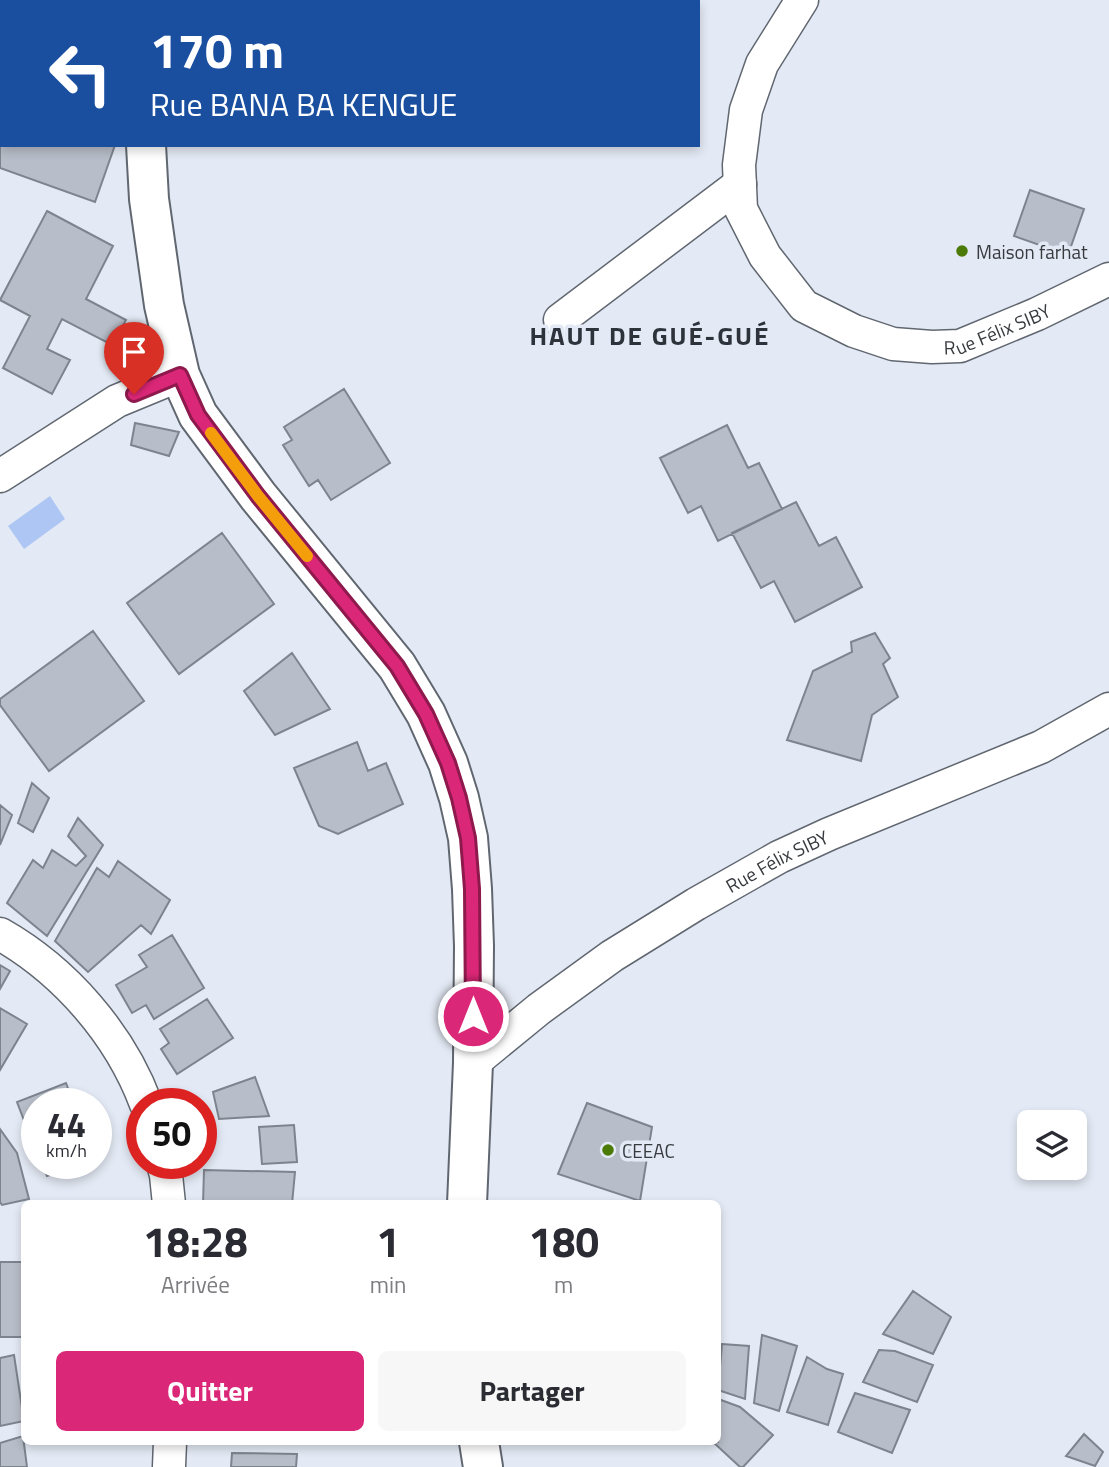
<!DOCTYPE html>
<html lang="fr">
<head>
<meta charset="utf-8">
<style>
	:root { --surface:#fff; --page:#f7f7f7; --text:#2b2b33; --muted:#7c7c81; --accent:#db2777 }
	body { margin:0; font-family:"Titillium Web",sans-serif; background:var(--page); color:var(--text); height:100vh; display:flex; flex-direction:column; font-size:26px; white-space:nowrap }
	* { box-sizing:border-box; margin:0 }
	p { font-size:23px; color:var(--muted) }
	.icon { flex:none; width:38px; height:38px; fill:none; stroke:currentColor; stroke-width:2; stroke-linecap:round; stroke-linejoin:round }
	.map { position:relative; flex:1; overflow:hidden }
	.drawer { position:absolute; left:21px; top:1200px; width:700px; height:245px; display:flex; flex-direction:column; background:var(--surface); border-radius:10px; box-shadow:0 4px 10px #0003 }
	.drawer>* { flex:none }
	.hud { position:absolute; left:0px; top:0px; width:700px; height:147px; box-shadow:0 4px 10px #0003; background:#1a4fa0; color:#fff; overflow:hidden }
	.fabs { position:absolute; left:1017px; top:1110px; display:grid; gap:14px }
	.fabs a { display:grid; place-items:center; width:70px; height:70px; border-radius:10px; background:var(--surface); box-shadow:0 4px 10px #0003; font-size:35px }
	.speed { position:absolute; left:21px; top:1088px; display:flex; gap:14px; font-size:35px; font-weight:700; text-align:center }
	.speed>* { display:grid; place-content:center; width:91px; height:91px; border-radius:50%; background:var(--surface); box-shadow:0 4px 10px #0003; line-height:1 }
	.speed small { font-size:18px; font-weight:400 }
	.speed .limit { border:10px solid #d22; background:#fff; color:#111 }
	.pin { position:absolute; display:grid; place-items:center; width:60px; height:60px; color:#fff; margin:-72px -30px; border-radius:50% 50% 50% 0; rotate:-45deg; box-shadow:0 0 7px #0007 }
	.pin .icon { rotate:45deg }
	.me { position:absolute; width:77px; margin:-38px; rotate:0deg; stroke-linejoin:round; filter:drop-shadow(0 0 5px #0008) }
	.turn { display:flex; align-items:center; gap:24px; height:147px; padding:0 35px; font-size:32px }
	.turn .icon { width:91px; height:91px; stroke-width:2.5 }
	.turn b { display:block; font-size:49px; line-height:60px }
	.eta { display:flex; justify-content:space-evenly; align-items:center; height:119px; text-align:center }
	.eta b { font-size:42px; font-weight:700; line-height:49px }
	.action { display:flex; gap:14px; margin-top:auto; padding:14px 35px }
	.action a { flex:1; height:80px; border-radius:10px; background:var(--accent); color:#fff; font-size:28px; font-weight:700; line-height:80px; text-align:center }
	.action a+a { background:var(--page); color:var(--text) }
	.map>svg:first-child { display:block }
</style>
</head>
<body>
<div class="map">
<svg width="1109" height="1467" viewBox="0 0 1109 1467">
	<rect width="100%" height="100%" fill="#e4eaf5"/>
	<!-- water -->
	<path fill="#adc6f3" d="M50,496L65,519L24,549L8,526Z"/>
	<!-- building -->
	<path fill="#b8bec9" stroke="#7e848e" stroke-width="2" d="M0,0H42L39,2H2V23L0,24Z
		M0,54L2,55V145H115L95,202L0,168Z
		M1030,190L1084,209L1068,255L1014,236Z
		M47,211L113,246L86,299L126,320L112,345L62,319L47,349L70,360L52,394L3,368L30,316L0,300Z
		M344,389L390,463L331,500L318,480L309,486L283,445L292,440L284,427Z
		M135,423L179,432L169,456L131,445Z
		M727,425L748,468L759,463L782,509L718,541L701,506L688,513L660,458Z
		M796,502L819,546L836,537L862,587L795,622L774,581L761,588L732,533Z
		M222,533L274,604L179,674L127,603Z
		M93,631L144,701L49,771L0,705V699Z
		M875,633L890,658L883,664L898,697L872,715L861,761L787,740L813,671L852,652L851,642Z
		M292,653L330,709L275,735L244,691Z
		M357,742L368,771L386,763L403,804L338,834L319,826L294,768Z
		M32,783L49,798L33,832L18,823Z
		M0,805L12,815L0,845Z
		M78,818L103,845L47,936L7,903L33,860L43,868L52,850L76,866L86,856L68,836Z
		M118,861L170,900L151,934L141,925L88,972L55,941L97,868L109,877Z
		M172,935L204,988L154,1019L146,1005L132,1013L116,985L147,967L139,955Z
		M0,965L10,971L0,989Z
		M207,999L233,1038L177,1074L161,1049L169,1043L160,1029Z
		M0,1008L27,1024L0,1070Z
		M255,1077L269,1116L219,1119L213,1092Z
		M66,1083L74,1104H37V1133L30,1136L17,1102Z
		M587,1103L652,1127L640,1201L558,1174Z
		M294,1125L297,1162L262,1164L259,1127Z
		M0,1129L17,1153L29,1199L2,1205L0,1202Z
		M42,1164H82L47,1176Z
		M204,1170L295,1172L292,1204H203Z
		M0,1262H24V1337H0Z
		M913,1291L951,1317L933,1354L883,1334Z
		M762,1335L797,1346L779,1411L754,1403Z
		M722,1344L749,1346L745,1399L718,1390Z
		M879,1350L895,1351L933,1365L917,1402L863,1382Z
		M14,1355L24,1421L0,1426V1358Z
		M807,1357L827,1369L843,1374L828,1425L787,1412Z
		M855,1393L910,1410L892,1453L838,1432Z
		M721,1400L740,1407L773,1435L743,1467H740L713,1442H718V1404Z
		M1084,1434L1103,1452L1095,1466L1066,1456Z
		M23,1436L27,1467H0V1443Z
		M232,1453L297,1454L296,1467H231Z"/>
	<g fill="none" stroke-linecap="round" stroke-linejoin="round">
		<defs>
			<path id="lane" d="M220,0L239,2"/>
			<g id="street">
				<path id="s1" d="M802,0L762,64L746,110L739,165L741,209L765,256L804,306L854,331L893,344L932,347L960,346L1037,314L1109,279"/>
				<path d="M560,320L740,184"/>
				<path d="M0,476L117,401L180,375"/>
				<path d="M0,934C65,971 120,1034 146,1104"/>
				<path id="s2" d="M473,1063L539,1009L612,956L696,904L779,857L829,834L1041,747L1109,709"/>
				<path d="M163,1164L166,1175L169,1204"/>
				<path d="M169,1467L170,1442"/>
			</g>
			<path id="secondary" d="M161,2V0
				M146,145L149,199L164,305L180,375L198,415L258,496L397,666L426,714L448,763L459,798L468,838L472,889L474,946L473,1063L467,1204
				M479,1442L483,1467"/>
		</defs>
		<!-- lane casing -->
		<use href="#lane" stroke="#616770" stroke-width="19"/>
		<!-- street casing -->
		<use href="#street" stroke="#616770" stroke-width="35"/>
		<!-- secondary casing -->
		<use href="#secondary" stroke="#616770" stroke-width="42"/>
		<!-- lane -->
		<use href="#lane" stroke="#fff" stroke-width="16"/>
		<!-- street -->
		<use href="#street" stroke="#fff" stroke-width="32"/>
		<!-- secondary -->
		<use href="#secondary" stroke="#fff" stroke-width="38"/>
	</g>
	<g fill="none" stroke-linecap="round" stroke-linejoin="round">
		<defs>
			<path id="route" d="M134,394L180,375L198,415L227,454L258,496L397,666L426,714L448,763L459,798L468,838L472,889L473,1016"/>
		</defs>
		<!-- route casing -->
		<use href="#route" stroke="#8e194d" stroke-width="18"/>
		<!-- route -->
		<use href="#route" stroke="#db2777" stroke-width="12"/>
		<!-- slow -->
		<path stroke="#f59e0b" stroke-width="12" d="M211,433L258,496L307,556"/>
	</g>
	<!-- markers -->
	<g fill="#4b7b06" stroke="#e4eaf5" stroke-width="2.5">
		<circle cx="962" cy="251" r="7"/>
		<circle cx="608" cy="1150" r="7"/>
	</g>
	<g text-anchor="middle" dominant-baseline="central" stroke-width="7" stroke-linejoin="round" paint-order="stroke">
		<!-- poi labels -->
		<g font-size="19" fill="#373a3e" stroke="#e4eaf5" text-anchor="start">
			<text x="976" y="251">Maison farhat</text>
			<text x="622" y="1150">CEEAC</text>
		</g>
		<!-- street labels -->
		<g font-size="19" fill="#373a3e" stroke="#e4eaf5">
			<text stroke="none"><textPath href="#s1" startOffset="544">Rue Félix SIBY</textPath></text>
			<text stroke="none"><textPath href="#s2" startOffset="366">Rue Félix SIBY</textPath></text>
		</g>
		<!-- district labels -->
		<g font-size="26" font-weight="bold" letter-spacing="2" fill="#2e333b" stroke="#e4eaf5">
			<text x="650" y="335">HAUT DE GUÉ-GUÉ</text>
		</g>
	</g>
</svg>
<div class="fabs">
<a><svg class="icon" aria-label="layers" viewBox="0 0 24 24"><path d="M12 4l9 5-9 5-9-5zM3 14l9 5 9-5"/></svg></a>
</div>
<div class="speed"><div>44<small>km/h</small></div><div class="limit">50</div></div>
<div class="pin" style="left:134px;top:394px;background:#d93025"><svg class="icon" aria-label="arrive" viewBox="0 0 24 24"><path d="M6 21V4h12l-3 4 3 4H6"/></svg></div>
<svg class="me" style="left:473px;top:1016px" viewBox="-20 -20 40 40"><circle r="17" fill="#db2777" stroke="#fff" stroke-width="3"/><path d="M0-11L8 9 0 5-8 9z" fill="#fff"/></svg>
<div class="hud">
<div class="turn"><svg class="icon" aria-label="left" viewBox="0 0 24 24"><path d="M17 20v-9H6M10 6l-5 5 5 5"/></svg><div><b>170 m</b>Rue BANA BA KENGUE</div></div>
</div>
<section class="drawer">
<div class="eta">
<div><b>18:28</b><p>Arrivée</p></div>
<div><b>1</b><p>min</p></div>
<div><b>180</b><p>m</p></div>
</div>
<div class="action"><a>Quitter</a><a>Partager</a></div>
</section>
</div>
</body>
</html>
